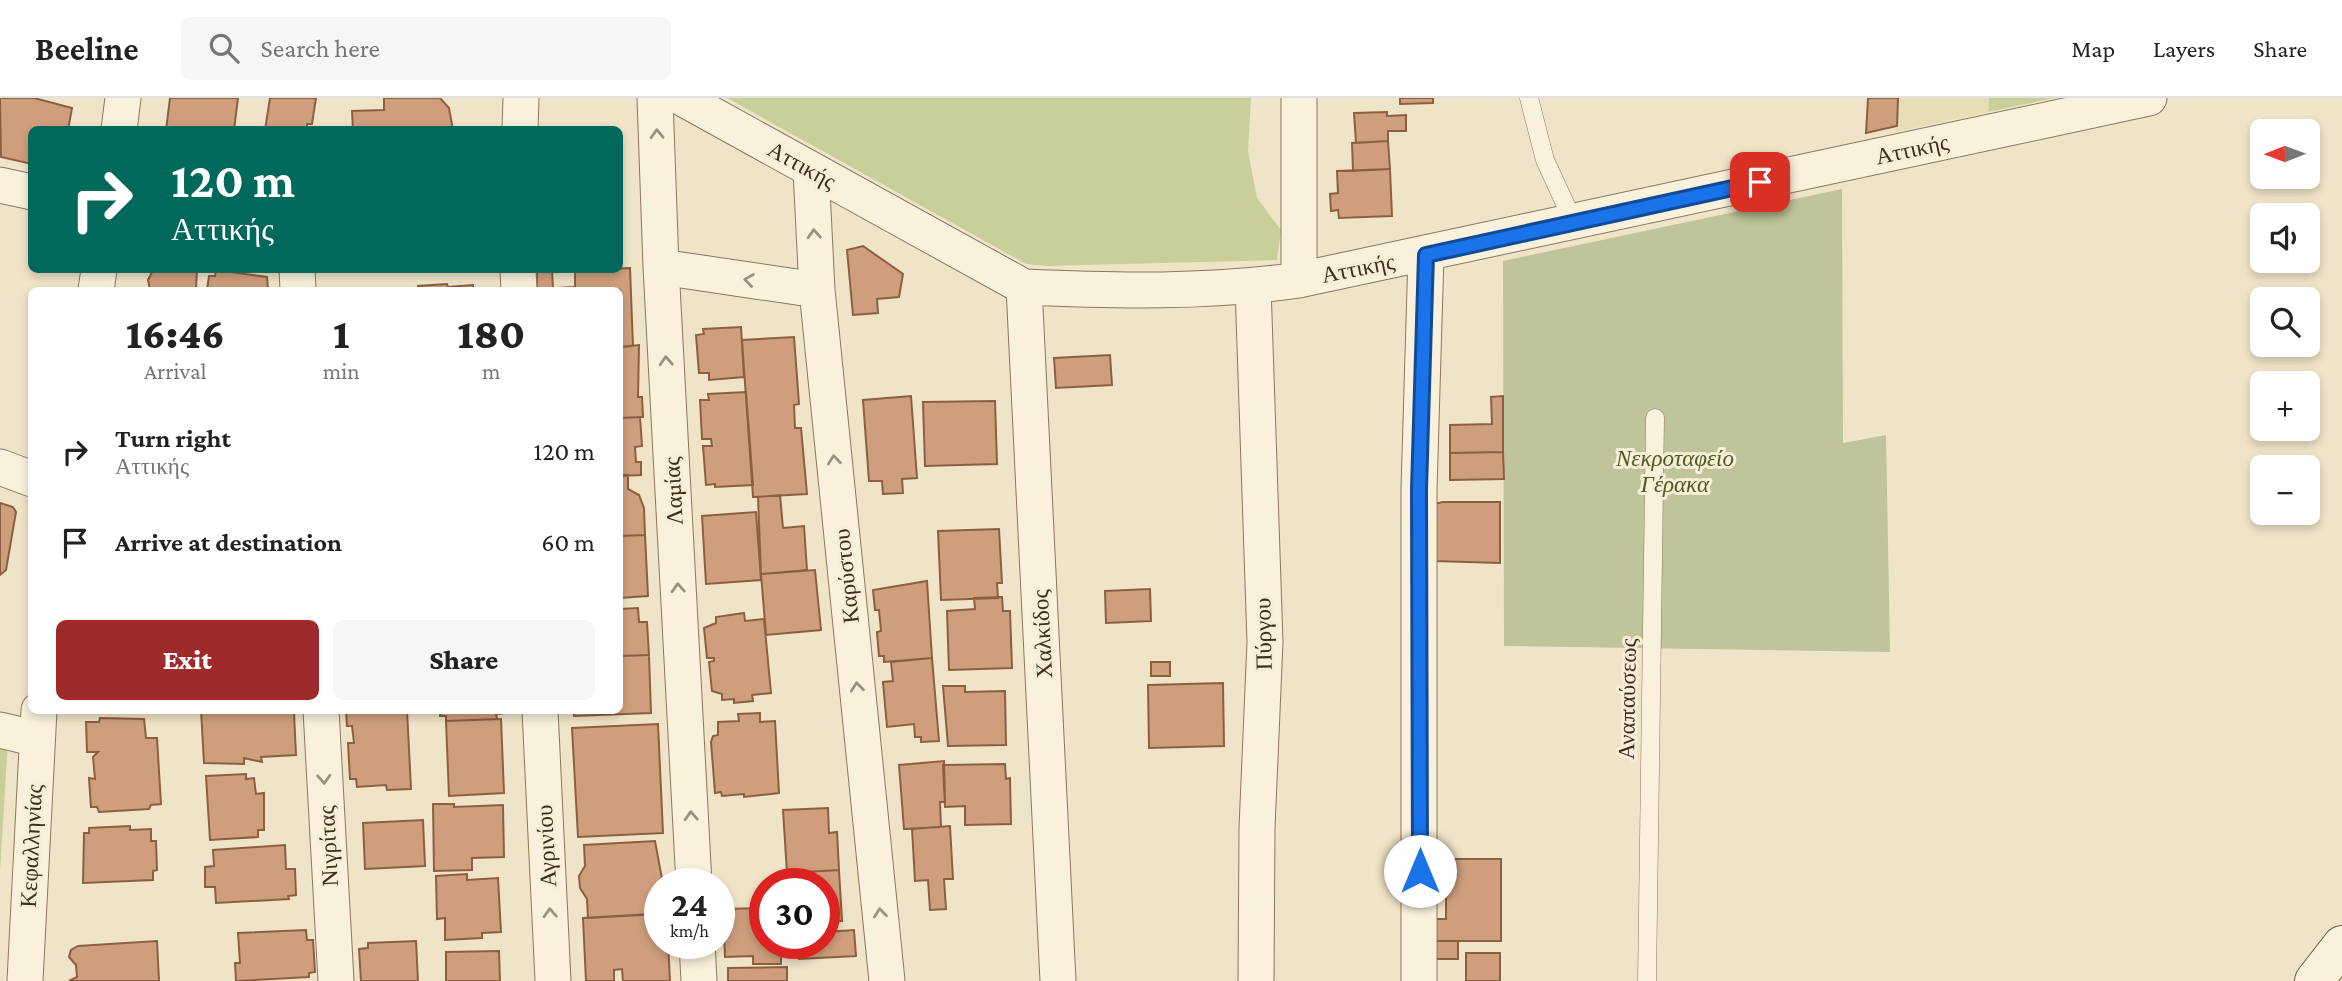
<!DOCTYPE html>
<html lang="en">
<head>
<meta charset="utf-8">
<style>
	:root { --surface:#fff; --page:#f6f6f6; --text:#222; --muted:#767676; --line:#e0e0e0; --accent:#9e2a2b }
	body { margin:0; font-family:"Crimson Pro",serif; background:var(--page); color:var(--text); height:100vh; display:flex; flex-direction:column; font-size:26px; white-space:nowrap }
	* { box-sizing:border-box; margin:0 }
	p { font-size:23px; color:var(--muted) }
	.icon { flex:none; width:38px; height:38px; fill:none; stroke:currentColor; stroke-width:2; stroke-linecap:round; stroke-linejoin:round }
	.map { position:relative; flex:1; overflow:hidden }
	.drawer { position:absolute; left:28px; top:189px; width:595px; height:427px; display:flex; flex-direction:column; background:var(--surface); border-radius:10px; box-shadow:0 4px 10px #0003 }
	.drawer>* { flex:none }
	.banner { position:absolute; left:28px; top:28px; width:595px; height:147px; border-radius:10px; box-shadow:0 4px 10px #0003; background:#00695c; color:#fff; overflow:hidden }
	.needle { width:46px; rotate:269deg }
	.tools { position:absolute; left:2250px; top:21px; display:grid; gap:14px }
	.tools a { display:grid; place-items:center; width:70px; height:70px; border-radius:10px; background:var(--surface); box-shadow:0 4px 10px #0003; font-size:35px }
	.speed { position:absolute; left:644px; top:770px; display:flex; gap:14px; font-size:35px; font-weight:700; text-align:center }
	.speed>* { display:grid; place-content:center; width:91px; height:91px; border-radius:50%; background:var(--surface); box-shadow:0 4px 10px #0003; line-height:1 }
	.speed small { font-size:18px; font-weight:400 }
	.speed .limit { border:10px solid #d22; background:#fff; color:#111 }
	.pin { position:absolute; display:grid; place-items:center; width:60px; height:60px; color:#fff; margin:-30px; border-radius:14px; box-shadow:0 4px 10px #0006 }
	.me { position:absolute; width:77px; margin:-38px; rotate:0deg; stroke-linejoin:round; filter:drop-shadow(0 0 5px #0008) }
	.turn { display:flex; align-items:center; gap:24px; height:147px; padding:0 28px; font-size:32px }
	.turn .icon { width:91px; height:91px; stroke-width:2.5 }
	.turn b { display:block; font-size:49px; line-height:60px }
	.eta { display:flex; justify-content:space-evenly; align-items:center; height:119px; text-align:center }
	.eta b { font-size:42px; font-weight:800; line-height:49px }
	.action { display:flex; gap:14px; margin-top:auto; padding:14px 28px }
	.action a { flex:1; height:80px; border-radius:10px; background:var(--accent); color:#fff; font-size:28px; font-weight:800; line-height:80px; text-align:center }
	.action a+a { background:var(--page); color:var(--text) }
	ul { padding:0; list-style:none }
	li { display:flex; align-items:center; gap:21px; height:91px; padding:0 28px }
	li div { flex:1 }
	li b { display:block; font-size:26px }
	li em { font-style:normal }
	header { display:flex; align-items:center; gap:42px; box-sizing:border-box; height:98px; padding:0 35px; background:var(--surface); border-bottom:2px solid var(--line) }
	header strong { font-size:33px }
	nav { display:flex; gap:38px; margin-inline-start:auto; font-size:24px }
	.search { width:490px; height:63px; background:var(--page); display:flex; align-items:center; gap:18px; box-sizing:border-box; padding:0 24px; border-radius:10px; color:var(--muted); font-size:26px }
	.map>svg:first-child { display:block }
</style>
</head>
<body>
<header>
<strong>Beeline</strong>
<div class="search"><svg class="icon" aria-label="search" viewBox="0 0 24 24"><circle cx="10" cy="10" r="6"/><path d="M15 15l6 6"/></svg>Search here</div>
<nav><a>Map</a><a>Layers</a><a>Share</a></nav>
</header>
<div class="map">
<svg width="2342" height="883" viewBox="0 0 2342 883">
	<rect width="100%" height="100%" fill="#f0e4c8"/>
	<!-- farmland -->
	<path fill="#e6deb5" d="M1898,0H1989L1988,14L1896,34Z"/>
	<!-- green -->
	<path fill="#c9cf9b" d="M727,0H1251L1248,53L1257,100L1281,132L1277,162L1047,168L1026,166Z
		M1989,0H2054L1988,14Z
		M0,643L8,644L0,774Z"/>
	<!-- cemetery -->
	<path fill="#bfc49a" d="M1842,91L1843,345L1886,337L1890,554L1504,548L1503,163Z"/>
	<!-- building -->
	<path fill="#cf9f7d" stroke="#8d5f41" stroke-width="2" d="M0,0H34L72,10L68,32H32V66L1,59Z
		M170,0H238L234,32H166Z
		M270,0H316L312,26H307V29L321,32H265Z
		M384,0H440L449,10L453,32H353L352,13L384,12Z
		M1400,0H1433V5L1400,6Z
		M1868,0H1898L1897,28L1866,35Z
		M1387,14V18L1406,17V33H1388V43L1356,45L1354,15Z
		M1388,43L1390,71L1353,73L1352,45Z
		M1390,71L1392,118L1339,120L1338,112L1331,113L1330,96L1338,95L1337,73Z
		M863,148L903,176L899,199L877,201L878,215L853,217L847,152Z
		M630,170L633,248L620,249V192L556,190L575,189V172Z
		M153,172H197L196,192H207H150L148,182Z
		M216,172L267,179L268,192H207L209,178H215Z
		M537,172H552L553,192H537Z
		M447,186L448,189L473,187V192H418V188Z
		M741,229L744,279L709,282V275H699L696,237L704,236L703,231Z
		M794,239L799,306L794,307L795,330H801L807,396L753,399L742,242Z
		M639,247L638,299H642L643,319L620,320V249Z
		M1110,257L1112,287L1056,290L1054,260Z
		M746,294L753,387L715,389V386L706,387L703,348H712L711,341H702L700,302H709L708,296Z
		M911,298L917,380L902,381L903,395L883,396L882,383H869L863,302Z
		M1503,298V354L1450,355V327L1492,326L1491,299Z
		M995,303L997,366L925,368L923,304Z
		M640,319L642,348L635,349L636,364H641V377L620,378V320Z
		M1503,354L1504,381L1450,382V355Z
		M628,377V391L639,397L644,410L645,437L620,438V378Z
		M780,397L783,430L804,428L807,472L761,476L758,399Z
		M1443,404H1500V465L1434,463V406Z
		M0,405L13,409L16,414L6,472L0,477Z
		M756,414L761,482L706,486L702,418Z
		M999,431L1002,485H997L998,500L941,502L938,433Z
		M645,437L648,498L620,500V438Z
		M815,472L821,532L766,537L761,476Z
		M927,483L932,560L884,564V558H879L877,534L881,533L879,512H875L873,492Z
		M1150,491L1151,523L1106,525L1105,493Z
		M1002,499L1003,513H1010L1012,570L949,572L947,513L975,511L974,500Z
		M638,510L639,524H647L649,557L620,558V511Z
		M744,515L745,523L764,521L771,595L752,597L753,603L734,605V601L722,602V596L712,593L709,564L714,563V560H707L704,530L716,525V519Z
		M649,557L651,615L574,618L573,612H620V558Z
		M932,560L939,643L921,644V639H915L914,626L887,629L883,584L893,583L891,564Z
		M1151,564H1170V578H1151Z
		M1223,585L1224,648L1149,650L1148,587Z
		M943,588H965V594L1005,593L1006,647L948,648Z
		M201,612L294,615L296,657L261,659L262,664L244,660V666L204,665Z
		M346,612H407L411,691L387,692L386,687L357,689L356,681H350L348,645H354L352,628H347Z
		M440,612H505V615L496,616L497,621L446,623V618H440Z
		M760,615V624L775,623L779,695L744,699V696L722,698L721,694L715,695L711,644L713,638L718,637V624L739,623L738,616Z
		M100,620L144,621L146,640H157L161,706L151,707L149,711L99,714L97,709H91L89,680L95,681L93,659L98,654H87L86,624H99Z
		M501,621L504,695L449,698L446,623Z
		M658,626L663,735L578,739L572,630Z
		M944,663L945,704H940L941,729L904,731L899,667Z
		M1005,666L1006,681L1010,680L1011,726L965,727V708L945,709L943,667Z
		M246,676V681L254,680L256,696L264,695V732H258V739L210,742L206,678Z
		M433,706H454V709L503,707L504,759L472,760V772L434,773Z
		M828,710L829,735L837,734L839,772L787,775L783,712Z
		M423,722L425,768L365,771L363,725Z
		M130,728V732L151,731V743H156L157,772L153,773V782L83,785L84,735H89V730Z
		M950,728L953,781H944L946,811L930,812L928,782L915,783L912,731Z
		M655,743L662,781L658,795L659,816L588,820L587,801L580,790L579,778L585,768L584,747Z
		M285,747L286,771H295L296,797L288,798L289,801L216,805L215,789H205V769L214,768L213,752Z
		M1446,761H1501V843H1432V821H1446Z
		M839,772L842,823H824V786H788L787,775Z
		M467,776V782L498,780L501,834L482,835V840L445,842V820L437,821L436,778Z
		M765,810V845H790V852H781V866H753V858L725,859L723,811Z
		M651,816L652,824H660V845H668L670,883H623L622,871L614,872V883H586L583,820Z
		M306,832L307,842H313L315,874L309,875V879L236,883L235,865H240L238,835Z
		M854,832L856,858L799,861L798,845H824V834Z
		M157,843L159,883H69L77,879L76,867L69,859L71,852L78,848Z
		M416,843L418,883H361L359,851L368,850V845Z
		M1432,843H1458V861H1432Z
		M499,853L500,883H446V854Z
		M1466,855H1500V883H1466Z
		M787,869V883H728V870Z"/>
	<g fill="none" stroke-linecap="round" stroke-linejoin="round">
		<defs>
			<path id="lane" d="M1529,0L1545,62L1574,125
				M1647,883L1655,320"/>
			<path id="street" d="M655,0L661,169L694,786
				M682,0L1024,189C1115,193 1209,195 1299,182L2149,0
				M1299,0V182
				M119,32L123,0
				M520,32L521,0
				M811,72L817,192L887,883
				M0,87L32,94
				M661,169L817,192
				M297,172L298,192
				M518,172L519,192
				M1253,188L1265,544L1257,730L1256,883
				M1024,189L1058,883
				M96,192L99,172
				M0,369L32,381
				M321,612L336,883
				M540,612L553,883
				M0,632L37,641
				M697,845L699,883
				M25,883L39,612
				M1419,883V391L1426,157"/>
			<path id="secondary" d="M2314,883L2342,847"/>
		</defs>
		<!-- lane casing -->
		<use href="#lane" stroke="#8d765c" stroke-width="19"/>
		<!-- street casing -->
		<use href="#street" stroke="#8d765c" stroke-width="37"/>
		<!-- secondary casing -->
		<use href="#secondary" stroke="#6f573f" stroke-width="40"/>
		<!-- lane -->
		<use href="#lane" stroke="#faf1dc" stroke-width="18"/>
		<!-- street -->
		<use href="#street" stroke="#faf1dc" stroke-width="35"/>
		<!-- secondary -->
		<use href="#secondary" stroke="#faf1dc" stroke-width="38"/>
	</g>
	<!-- one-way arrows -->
	<defs><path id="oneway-chevron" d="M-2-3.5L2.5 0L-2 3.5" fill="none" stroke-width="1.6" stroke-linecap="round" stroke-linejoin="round" transform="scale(1.75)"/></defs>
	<g stroke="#9c907e">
		<use href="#oneway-chevron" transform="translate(657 36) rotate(-92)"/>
		<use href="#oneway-chevron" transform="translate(814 136) rotate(-93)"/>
		<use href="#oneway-chevron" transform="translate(749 182) rotate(-172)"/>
		<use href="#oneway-chevron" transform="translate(666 263) rotate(-93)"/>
		<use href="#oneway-chevron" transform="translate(834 362) rotate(-96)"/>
		<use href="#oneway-chevron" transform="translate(678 490) rotate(-93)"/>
		<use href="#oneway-chevron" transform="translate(857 589) rotate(-96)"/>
		<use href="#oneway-chevron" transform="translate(324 681) rotate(87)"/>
		<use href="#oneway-chevron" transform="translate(691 718) rotate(-93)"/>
		<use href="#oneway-chevron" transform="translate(550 815) rotate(-93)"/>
		<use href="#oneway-chevron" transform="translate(880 815) rotate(-96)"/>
	</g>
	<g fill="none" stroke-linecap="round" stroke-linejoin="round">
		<defs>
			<path id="route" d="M1420,773L1419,391L1426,157L1760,84"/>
		</defs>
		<!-- route casing -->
		<use href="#route" stroke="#114b97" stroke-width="18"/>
		<!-- route -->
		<use href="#route" stroke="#1a73e8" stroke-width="12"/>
	</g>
	<g text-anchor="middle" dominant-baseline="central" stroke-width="6" stroke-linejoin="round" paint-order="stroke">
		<!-- street labels -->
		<g font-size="23" fill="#3d2e20" stroke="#f7eed8">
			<text transform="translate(1912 51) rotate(-12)">Αττικής</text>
			<text transform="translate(802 67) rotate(29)">Αττικής</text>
			<text transform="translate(1358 170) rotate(-11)">Αττικής</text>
			<text transform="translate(673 393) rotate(-93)">Λαμίας</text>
			<text transform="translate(846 478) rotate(-96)">Καρύστου</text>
			<text transform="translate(1042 536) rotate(-93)">Χαλκίδος</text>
			<text transform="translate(1263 536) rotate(-91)">Πύργου</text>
			<text transform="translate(1627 601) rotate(-89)">Αναπαύσεως</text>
			<text transform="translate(31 748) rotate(-87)">Κεφαλληνίας</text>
			<text transform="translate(328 748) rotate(-93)">Νιγρίτας</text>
			<text transform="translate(546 748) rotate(-93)">Αγρινίου</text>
		</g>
		<!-- park labels -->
		<g font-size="23" font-style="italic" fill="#4d5a26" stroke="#f7eed8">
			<text x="1675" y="360">Νεκροταφείο<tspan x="1675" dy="26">Γέρακα</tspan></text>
		</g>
	</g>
</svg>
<div class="tools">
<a><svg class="needle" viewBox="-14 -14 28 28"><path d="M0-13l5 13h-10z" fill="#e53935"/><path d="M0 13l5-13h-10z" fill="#767676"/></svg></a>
<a><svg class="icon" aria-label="sound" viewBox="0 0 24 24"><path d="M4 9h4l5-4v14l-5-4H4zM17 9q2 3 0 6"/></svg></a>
<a><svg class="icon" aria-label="search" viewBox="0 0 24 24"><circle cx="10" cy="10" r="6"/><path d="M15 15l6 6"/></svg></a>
<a>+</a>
<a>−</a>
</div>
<div class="speed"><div>24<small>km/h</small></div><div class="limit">30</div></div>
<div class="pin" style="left:1760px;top:84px;background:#d93025"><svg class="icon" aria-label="arrive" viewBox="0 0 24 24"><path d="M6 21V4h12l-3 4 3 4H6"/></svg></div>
<svg class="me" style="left:1420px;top:773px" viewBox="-20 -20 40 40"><circle r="19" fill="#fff"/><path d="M0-13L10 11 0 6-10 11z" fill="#1a73e8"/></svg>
<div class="banner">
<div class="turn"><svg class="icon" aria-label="right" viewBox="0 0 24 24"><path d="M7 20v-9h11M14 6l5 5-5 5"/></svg><div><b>120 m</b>Αττικής</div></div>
</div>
<section class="drawer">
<div class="eta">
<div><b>16:46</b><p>Arrival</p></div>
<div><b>1</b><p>min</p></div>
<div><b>180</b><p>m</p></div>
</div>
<ul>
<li><svg class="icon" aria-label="right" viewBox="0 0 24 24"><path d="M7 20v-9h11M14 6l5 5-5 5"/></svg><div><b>Turn right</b><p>Αττικής</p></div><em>120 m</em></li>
<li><svg class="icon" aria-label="arrive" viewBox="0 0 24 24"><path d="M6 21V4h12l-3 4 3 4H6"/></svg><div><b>Arrive at destination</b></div><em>60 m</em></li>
</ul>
<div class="action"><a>Exit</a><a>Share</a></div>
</section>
</div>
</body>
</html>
